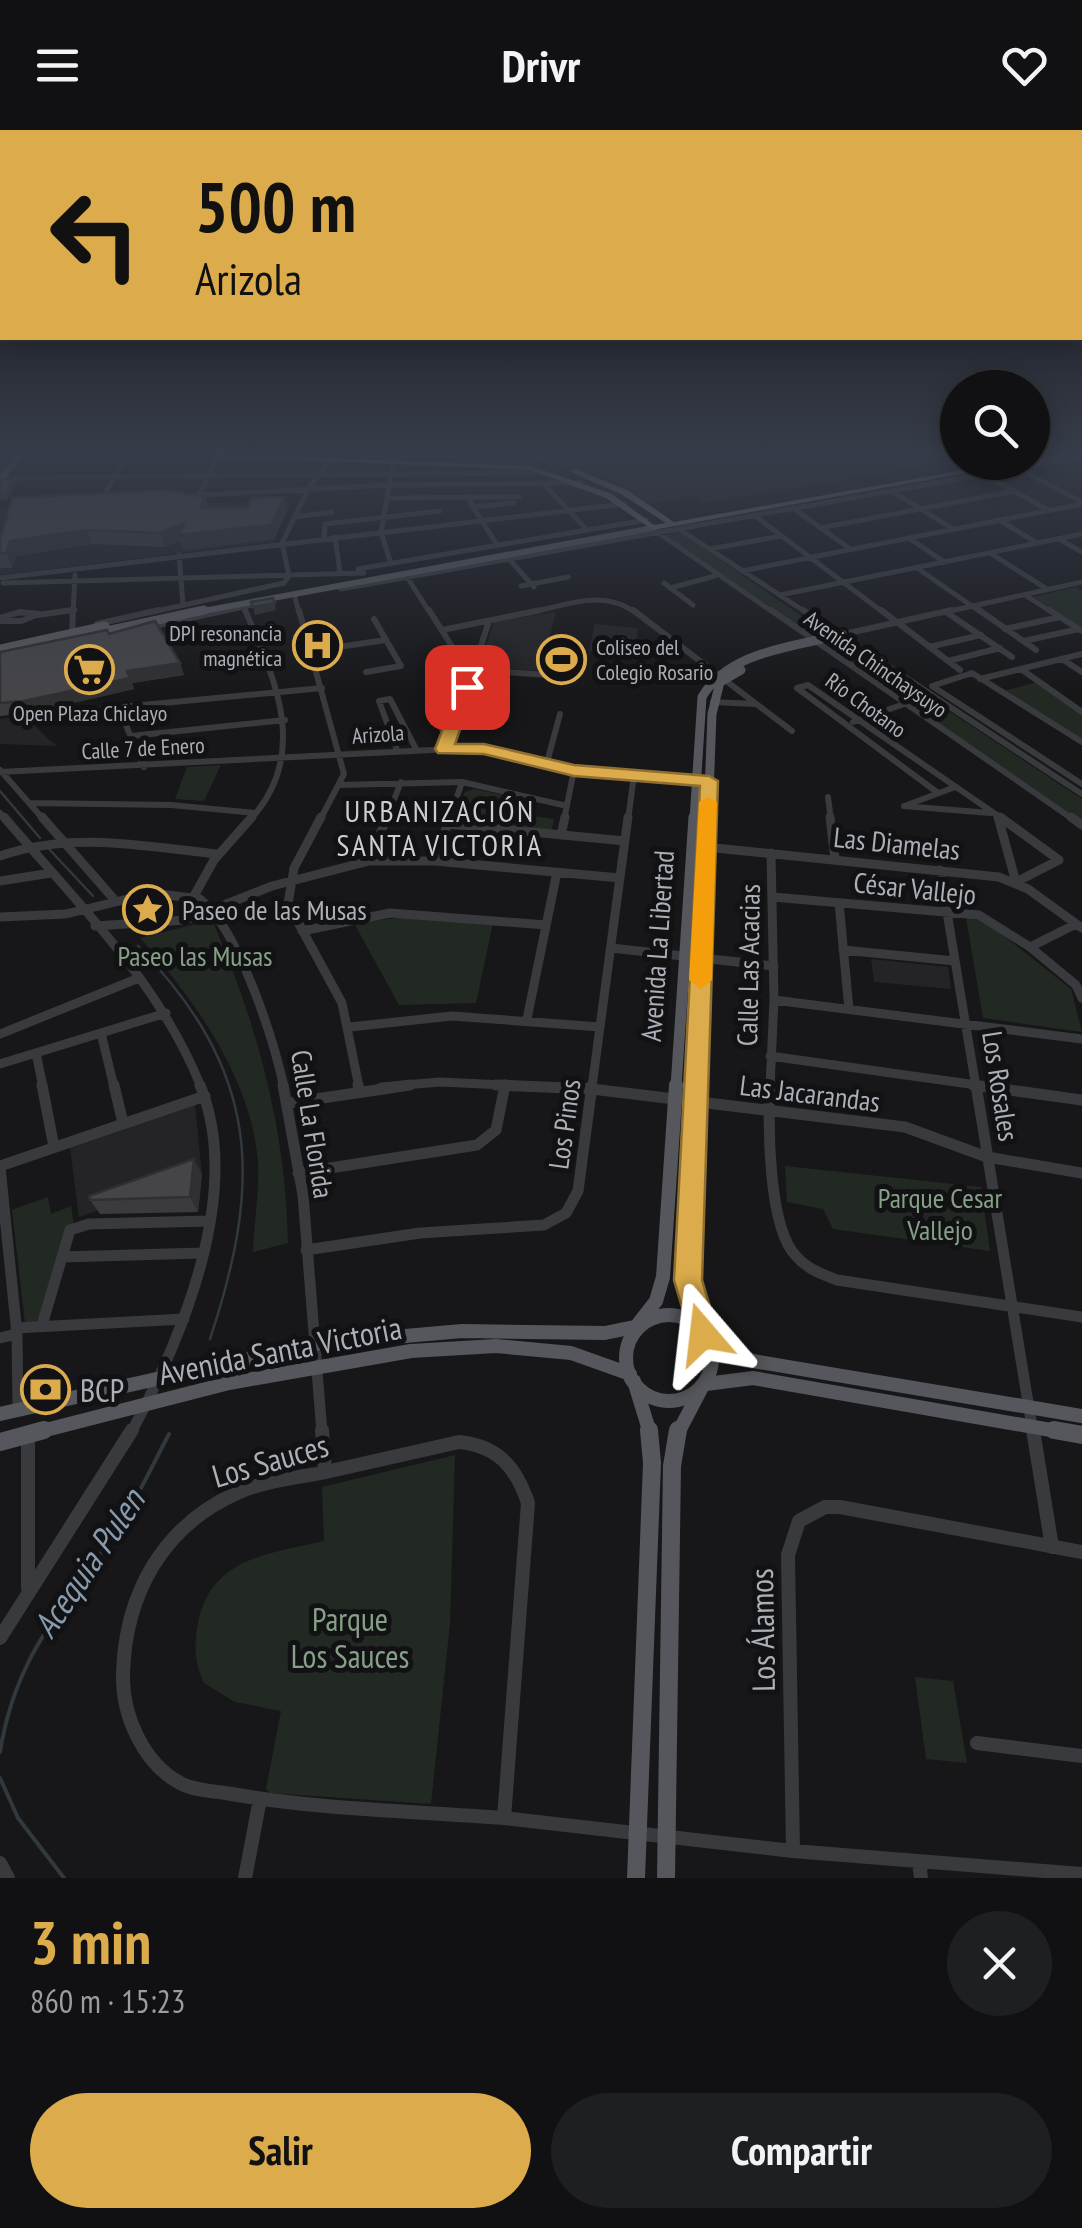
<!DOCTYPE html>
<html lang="es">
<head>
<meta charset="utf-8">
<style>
	:root { --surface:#111113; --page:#1e1f21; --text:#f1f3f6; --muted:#9c9da0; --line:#303133; --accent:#dcac4c }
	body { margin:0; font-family:"PT Sans Narrow",sans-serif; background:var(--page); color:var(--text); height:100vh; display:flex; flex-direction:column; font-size:38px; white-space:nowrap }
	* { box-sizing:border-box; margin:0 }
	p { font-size:32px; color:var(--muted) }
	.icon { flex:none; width:55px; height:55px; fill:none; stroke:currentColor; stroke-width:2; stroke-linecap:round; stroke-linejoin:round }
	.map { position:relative; height:1748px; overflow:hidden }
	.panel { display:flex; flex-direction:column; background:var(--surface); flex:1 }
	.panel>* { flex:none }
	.top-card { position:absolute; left:0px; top:0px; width:1082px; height:210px; box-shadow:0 5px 25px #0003,0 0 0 2px var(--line); background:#dcac4c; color:#111; overflow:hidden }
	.tools { position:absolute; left:940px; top:240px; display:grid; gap:20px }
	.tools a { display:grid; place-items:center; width:110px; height:110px; border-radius:50%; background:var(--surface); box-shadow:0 5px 25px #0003,0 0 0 2px var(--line); font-size:50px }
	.pin { position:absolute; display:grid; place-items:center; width:85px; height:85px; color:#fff; margin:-42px; border-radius:20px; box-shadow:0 5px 15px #0006 }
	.me { position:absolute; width:110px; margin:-55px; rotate:343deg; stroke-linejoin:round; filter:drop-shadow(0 0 8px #0008) }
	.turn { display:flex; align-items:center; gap:35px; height:210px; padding:0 30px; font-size:45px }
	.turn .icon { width:130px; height:130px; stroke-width:2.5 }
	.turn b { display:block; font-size:70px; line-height:85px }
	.round { display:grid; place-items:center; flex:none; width:105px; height:105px; border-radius:52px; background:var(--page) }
	.overview { display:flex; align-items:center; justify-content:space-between; height:170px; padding:0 30px }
	h1 { font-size:60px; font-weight:600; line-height:75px; color:var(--accent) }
	.button { display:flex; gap:20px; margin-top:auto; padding:20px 30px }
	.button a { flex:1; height:115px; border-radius:60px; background:var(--accent); color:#111; font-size:40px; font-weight:600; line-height:115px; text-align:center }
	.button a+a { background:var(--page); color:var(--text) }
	header { display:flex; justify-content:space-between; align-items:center; height:130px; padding:0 30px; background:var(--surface); font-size:45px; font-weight:600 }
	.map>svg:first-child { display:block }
</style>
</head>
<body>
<header><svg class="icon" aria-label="menu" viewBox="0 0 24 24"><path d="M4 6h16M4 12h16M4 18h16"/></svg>Drivr<svg class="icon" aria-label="heart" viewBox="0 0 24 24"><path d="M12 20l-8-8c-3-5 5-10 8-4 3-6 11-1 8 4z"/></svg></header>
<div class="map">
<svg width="1082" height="1748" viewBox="0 0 1082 1748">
	<rect width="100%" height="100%" fill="#171719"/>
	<!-- built -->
	<path fill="#242426" d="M408,322H957L958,330L704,373L695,366L650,374L613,351L526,325Z
		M291,371L273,412L0,445V379Z
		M556,482L541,541L479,537L494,492Z
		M595,494L638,498L635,525L589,521Z
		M25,586L48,609L58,616L0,614V589Z
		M871,829L948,837L951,859L874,852Z
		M195,975L202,1044L79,1087L70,1018Z"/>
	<!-- green -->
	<path fill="#222923" d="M673,402L683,404L826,503L806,504L664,406Z
		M1076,457L1082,461V498L1033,467Z
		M549,512H581L576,544L541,541Z
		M833,512L849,515L1082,669V692L827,517Z
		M1037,552L1082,584V609L1004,561Z
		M221,635L204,671L175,669L187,637Z
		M474,659L529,670L526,685L554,689L551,703L453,693L465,662Z
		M414,786L493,793L476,873L399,875L354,793Z
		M966,788L985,791L1071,859L1082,902L983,888Z
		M212,790C257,893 286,1000 288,1113L253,1122C254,1090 261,1053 257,1022C247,942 192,867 140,808Z
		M785,1036L981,1057L990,1121L833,1099L823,1079L787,1072Z
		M48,1067L51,1084L71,1076L74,1097L40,1185L36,1192L25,1193L12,1080Z
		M455,1325L450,1493L431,1674L270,1663L266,1659L281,1581L235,1572L204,1553C194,1532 194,1515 198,1493C211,1427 269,1424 324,1411L322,1357Z
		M915,1547L953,1551L967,1633L926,1629Z"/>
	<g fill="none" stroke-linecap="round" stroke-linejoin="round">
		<!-- stream-far1 -->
		<path stroke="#31383e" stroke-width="2.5" d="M0,661L40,708
			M49,719L93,766
			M138,816C260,942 263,1049 210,1209"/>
		<!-- stream -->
		<path stroke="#31383e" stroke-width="4" d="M0,1622C16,1522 64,1480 117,1399C137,1369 152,1336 169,1304
			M0,1648L18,1688L64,1748"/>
		<!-- minor-far4 -->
		<path stroke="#393a3e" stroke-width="5" d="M65,330H85
			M1018,338L1082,372
			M985,345L1048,380
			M0,348L535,343
			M544,354L587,400
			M892,361L953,399
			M200,364L219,324
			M182,366L388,355L581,353
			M467,367L497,415
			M387,368L519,367
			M100,371L130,322
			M472,377L514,373
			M793,378L850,419
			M754,385L884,483
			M294,387L332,382
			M999,390L1037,413
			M820,398L1015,361
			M679,399L807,483
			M654,400L774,483
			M335,407L340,442
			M324,408L325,394L440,381
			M909,408L944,432
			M1059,409L1082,422
			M710,419L781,406
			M990,423L1047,459
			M179,425L183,474
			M509,429L534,457
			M391,434L381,402L394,330
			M917,438L982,483
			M358,439L646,390
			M742,441L1082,374
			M407,447L430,483
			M0,448L624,374
			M3,453L364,443
			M664,453L693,475
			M521,456L568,447
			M670,458L715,446
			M341,459L1082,327
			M780,465L1082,404
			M1025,465L1053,483
			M295,467L299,483
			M243,477L246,483
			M17,483H29
			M53,483L75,480
			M73,483L75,445
			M148,483L284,453L289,446L282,413L309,358L331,328
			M216,483L262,473
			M528,483C567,475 603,458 636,483
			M941,483L1082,452"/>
		<!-- minor-far3 -->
		<path stroke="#393a3e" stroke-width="6" d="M245,480C276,551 310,625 250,690
			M299,480L344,644L320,690
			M429,480L458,526L479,522L489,491
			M633,480L792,601
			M771,480L1074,690
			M803,480L1082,664
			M881,480L960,540
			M979,480L1036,520
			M1049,480L1082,501
			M946,482L1012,527
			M38,485L72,480
			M0,488L20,482L39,484
			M0,491H21L39,484
			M97,494L159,480
			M150,497L227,480
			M1005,499L1060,487
			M442,500L541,480
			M72,503L73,480
			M840,505L952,480
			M1024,511L1079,499
			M929,517L981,505
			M312,521L385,510
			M1062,529L1082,542
			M948,531L1000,518
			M1021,539L1082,582
			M473,540L548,545
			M366,542L401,536L374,489
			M980,549L1082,524
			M797,558L808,555L1004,690
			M797,558L938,663
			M713,572L755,574
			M118,577L144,637
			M460,577L446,559L467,557
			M36,585L322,558
			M853,592L904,574
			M450,602L442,600L434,586L457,583
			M131,606L285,590
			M1082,612L972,543L932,556L1082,654
			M444,619L468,556
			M397,620L379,571L390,569L416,619
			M546,636L560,584
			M0,640L44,690
			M0,642L471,618L574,640L709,651
			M339,655L462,652L567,676
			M828,667L831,690
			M29,673L171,675L256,683
			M907,675L955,657
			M904,676L990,683
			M0,683L6,690
			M386,690L401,652
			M449,690L462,652
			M564,690L574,640
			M628,690L634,645"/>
		<!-- minor-far2 -->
		<path stroke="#393a3e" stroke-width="9" d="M4,687C77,773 159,851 201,957
			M42,687L113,768
			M321,687L294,738L288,774L342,873L359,957
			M830,687L835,730
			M998,687L1016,752L1059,730L1000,687
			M1071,687L1082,695
			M447,694L625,711
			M561,705L565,687
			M705,717L999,747L1028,759L1082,798
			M0,726C71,701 143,716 216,724
			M369,731L387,687
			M435,731L450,687
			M940,740L976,957
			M0,751L51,743
			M194,766L214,730L252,687
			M773,767L979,785L1030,817L1076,855L1082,868
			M839,773L849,879
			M0,787L66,784L152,763L200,769C239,800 273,908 284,957
			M95,796L186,790L272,756L369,731H435L620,748
			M302,801L390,783L546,795
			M1030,817L1076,794
			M611,818L774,836
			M843,820L955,831
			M774,870L1082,909
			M527,889L557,742
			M350,897L452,886L600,897
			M101,903L114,957
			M0,904L139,848
			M36,923L43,957
			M770,926L991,957
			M0,934L166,883
			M381,957L440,952L551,957
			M592,957L628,687
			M770,957L774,870L771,723"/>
		<!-- minor-far1 -->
		<path stroke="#393a3e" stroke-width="11" d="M42,955L54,1017
			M114,955L123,993
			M283,955L303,1065L322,1303
			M358,955L359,959
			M496,955L592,959L905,997L987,1027L1082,1043
			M770,955C768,995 768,1097 796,1126C807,1139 822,1144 837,1150L1082,1187
			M973,955L1082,970
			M976,955L1033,1303
			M289,973L410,955
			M0,1036L205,966
			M0,1037L17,1204L18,1279
			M298,1043L477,1015L496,1000L505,955
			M306,1120L420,1103L544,1095L566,1083L578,1061L592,955
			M62,1127L202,1123
			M42,1195L70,1100L89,1094L209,1091
			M16,1198L184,1189
			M0,1208L17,1204
			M131,1303C182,1208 244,1062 200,955"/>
		<!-- minor -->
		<path stroke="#393a3e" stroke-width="14" d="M322,1300L325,1341
			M1033,1300L1052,1417
			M28,1305V1457
			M459,1312C498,1316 516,1337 528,1373L504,1688C414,1681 321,1680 232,1664C216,1661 194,1661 180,1653C143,1633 122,1585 123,1544C125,1464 163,1396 237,1363C263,1351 297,1348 326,1342C370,1332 415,1322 459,1312Z
			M0,1508L132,1300
			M977,1613L1082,1626
			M504,1688L793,1721L1082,1744
			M793,1721L788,1425L799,1391L825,1377H840L1082,1422
			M919,1731L921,1748
			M0,1733L8,1748
			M245,1748L260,1669"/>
		<!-- major-far4 -->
		<path stroke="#55575c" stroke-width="6" d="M0,350L23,322
			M192,483L653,398"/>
		<!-- major-far3 -->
		<path stroke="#55575c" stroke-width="9" d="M97,503L204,480
			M0,519L105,496
			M694,690L702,567C729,521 793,517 840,505
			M708,690L712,584L720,552L741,540"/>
		<!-- major-far2 -->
		<path stroke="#55575c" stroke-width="11" d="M676,957L694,687
			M696,957L708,687"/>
		<!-- major-far1 -->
		<path stroke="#55575c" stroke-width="14" d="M696,955L688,1150L703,1204
			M626 1228a43 43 0 1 1 86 0a43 43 0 1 1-86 0Z
			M638,1194L656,1171L663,1147L676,955
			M707,1210L753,1231L1082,1286
			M634,1251L650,1303
			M706,1254L753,1248L1068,1303
			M0,1284L314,1214L462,1201L605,1203L634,1197
			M34,1303L229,1253L411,1221L496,1216L571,1223L630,1244
			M678,1303L701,1259"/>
		<!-- major -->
		<path stroke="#55575c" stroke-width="18" d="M1054,1300L1082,1305
			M0,1312L44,1300
			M636,1748L652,1333L649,1300
			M666,1748L672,1336L678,1300"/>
		<!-- highway -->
		<path fill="#65686e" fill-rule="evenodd" d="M162,322L531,336L612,364L654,395L666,393L621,364L568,341L575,339L627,360L674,392L1008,332H1026L653,400L606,368L530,340L165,324Z
			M1073,322H1082V324L1032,333L1030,332H1032V329Z"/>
	</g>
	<!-- wall -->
	<path fill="#3b3b3f" d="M205,367L208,378L287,381L274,409L183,420L180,411L165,417L92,414L16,426L12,438H0V404Z
		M109,504L180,533L184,545L132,553L134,559L30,583L0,586V522Z
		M202,1044L198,1082L100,1084L90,1070Z"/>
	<!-- shaded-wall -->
	<path fill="#303033" d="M13,349L15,355L7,370L0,371V364Z
		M205,367L209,381L200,378Z
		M284,367L287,381L274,409L183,420L180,411L165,417L160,403L184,393Z
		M87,400L92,414L16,426L12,438L6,423L10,411Z
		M275,473L276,480L255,485L253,477Z
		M180,533L184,545L132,553L134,559L30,583L24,571L127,541Z
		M194,1029L202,1044L198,1082L190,1067Z"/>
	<!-- building -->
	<path fill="#454549" stroke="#303033" stroke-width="2.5" d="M13,349L5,364H0V350Z
		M166,360L205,367L200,378H247L251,368L284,367L271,395L179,405L184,393L160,403L87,400L10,411L6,423H0V404H2L12,368Z
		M273,468L275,473L253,477L251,472Z
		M155,491L180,533L127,541L130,548L24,571L0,573V522L107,500L109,504Z
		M194,1029L190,1067L90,1070L89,1066Z"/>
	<!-- sky -->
	<linearGradient id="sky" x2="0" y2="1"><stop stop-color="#0d0d0e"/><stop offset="0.57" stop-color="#363c49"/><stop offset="1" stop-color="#363c49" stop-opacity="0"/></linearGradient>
	<rect width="1082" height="566" fill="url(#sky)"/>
	<!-- route -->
	<path fill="#dcac4c" stroke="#8f7031" stroke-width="2.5" d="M467,552L475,557L455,614H484L574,635L709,646L718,651L702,1150L718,1204L713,1215L703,1219L693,1215L674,1150L700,656L574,646L484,624L438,623L435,619L459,557Z"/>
	<!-- slow -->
	<path fill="#f59e0b" d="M708,667L717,672L712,850L701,859L689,850L699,672Z"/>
	<!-- icons -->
	<defs>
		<symbol id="hospital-ring" viewBox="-11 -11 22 22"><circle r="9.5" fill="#121214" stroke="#dcac4c" stroke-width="1.5"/><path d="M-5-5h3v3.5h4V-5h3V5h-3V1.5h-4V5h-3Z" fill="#dcac4c"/></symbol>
		<symbol id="stadium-ring" viewBox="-11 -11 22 22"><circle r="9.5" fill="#121214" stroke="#dcac4c" stroke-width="1.5"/><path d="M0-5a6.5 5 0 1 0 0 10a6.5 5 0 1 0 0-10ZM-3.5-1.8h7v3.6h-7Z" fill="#dcac4c"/></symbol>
		<symbol id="supermarket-ring" viewBox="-11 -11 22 22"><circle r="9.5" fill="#121214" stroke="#dcac4c" stroke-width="1.5"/><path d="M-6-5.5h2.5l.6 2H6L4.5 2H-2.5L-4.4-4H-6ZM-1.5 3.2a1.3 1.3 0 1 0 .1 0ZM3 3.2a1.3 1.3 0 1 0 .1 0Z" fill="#dcac4c"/></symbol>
		<symbol id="sight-ring" viewBox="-11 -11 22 22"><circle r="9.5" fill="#121214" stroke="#dcac4c" stroke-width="1.5"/><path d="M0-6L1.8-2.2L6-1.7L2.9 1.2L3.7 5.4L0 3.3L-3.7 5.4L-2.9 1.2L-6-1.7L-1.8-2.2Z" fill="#dcac4c"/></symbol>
		<symbol id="bank-ring" viewBox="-11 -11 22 22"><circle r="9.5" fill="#121214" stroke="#dcac4c" stroke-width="1.5"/><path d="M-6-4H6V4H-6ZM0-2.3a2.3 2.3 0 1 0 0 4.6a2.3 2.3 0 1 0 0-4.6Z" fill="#dcac4c"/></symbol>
	</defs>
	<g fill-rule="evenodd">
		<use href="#hospital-ring" x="290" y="488" width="55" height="55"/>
		<use href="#stadium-ring" x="534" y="502" width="55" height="55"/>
		<use href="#supermarket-ring" x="62" y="512" width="55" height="55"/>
		<use href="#sight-ring" x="120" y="752" width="55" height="55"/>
		<use href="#bank-ring" x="18" y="1232" width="55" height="55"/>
	</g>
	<g text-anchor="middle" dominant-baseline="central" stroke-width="10" stroke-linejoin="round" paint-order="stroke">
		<!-- far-poi labels -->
		<g font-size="22" fill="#abafb7" stroke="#121214" text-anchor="end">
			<text x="282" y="503">DPI resonancia<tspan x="282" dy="25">magnética</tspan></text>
			<text x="596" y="517" text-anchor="start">Coliseo del<tspan x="596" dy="25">Colegio Rosario</tspan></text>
			<text x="90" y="583" text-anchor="middle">Open Plaza Chiclayo</text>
		</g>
		<!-- far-street labels -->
		<g font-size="22" fill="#abafb7" stroke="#121214">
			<text transform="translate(876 534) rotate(35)">Avenida Chinchaysuyo</text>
			<text transform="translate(866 575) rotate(36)">Río Chotano</text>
			<text transform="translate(378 604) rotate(-4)">Arizola</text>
			<text transform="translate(143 618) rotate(-3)">Calle 7 de Enero</text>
		</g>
		<!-- street labels -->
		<g font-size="28" fill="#abafb7" stroke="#121214">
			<text transform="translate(897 713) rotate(6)">Las Diamelas</text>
			<text transform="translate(915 758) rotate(6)">César Vallejo</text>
			<text transform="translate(657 816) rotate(-86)">Avenida La Libertad</text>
			<text transform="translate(748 835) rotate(-89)">Calle Las Acacias</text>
			<text transform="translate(1001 956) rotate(81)">Los Rosales</text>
			<text transform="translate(810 963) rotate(7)">Las Jacarandas</text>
			<text transform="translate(313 994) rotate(81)">Calle La Florida</text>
			<text transform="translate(564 994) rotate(-82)">Los Pinos</text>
		</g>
		<!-- poi labels -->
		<g font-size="28" fill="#abafb7" stroke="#121214" text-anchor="start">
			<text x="182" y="779">Paseo de las Musas</text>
		</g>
		<!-- park labels -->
		<g font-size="28" fill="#85a086" stroke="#121214">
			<text x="195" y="825">Paseo las Musas</text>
			<text x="940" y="1067">Parque Cesar<tspan x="940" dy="32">Vallejo</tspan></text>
		</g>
		<!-- neighbourhood labels -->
		<g font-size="30" letter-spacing="2.5" fill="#ccced4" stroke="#121214">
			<text x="440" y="680">URBANIZACIÓN<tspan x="440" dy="34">SANTA VICTORIA</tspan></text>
		</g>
		<!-- near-street labels -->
		<g font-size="32" fill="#abafb7" stroke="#121214">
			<text transform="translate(280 1220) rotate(-11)">Avenida Santa Victoria</text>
			<text transform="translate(270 1330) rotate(-16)">Los Sauces</text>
			<text transform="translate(762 1500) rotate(-91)">Los Álamos</text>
		</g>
		<!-- near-poi labels -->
		<g font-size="32" fill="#abafb7" stroke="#121214" text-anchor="start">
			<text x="80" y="1260">BCP</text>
		</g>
		<!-- near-park labels -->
		<g font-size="32" fill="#85a086" stroke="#121214">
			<text x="350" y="1489">Parque<tspan x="350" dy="37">Los Sauces</tspan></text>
		</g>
		<!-- near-water labels -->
		<g font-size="35" font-style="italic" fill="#879bae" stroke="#121214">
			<text transform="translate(88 1433) rotate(-56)">Acequia Pulen</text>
		</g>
	</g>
</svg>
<div class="tools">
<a><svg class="icon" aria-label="search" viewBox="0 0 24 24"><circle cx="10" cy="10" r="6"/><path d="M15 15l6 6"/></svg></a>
</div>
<div class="pin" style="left:467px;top:557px;background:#d93025"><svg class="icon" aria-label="arrive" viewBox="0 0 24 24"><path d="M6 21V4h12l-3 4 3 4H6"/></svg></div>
<svg class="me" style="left:703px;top:1204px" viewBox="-20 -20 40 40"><path d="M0-17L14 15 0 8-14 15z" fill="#dcac4c" stroke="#fff" stroke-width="4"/></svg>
<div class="top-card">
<div class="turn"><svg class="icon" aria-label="left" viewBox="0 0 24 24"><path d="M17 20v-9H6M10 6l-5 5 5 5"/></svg><div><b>500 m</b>Arizola</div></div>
</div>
</div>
<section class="panel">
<div class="overview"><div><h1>3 min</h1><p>860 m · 15:23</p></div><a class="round"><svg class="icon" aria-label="close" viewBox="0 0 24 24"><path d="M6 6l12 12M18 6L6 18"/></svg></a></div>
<div class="button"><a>Salir</a><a>Compartir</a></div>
</section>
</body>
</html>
